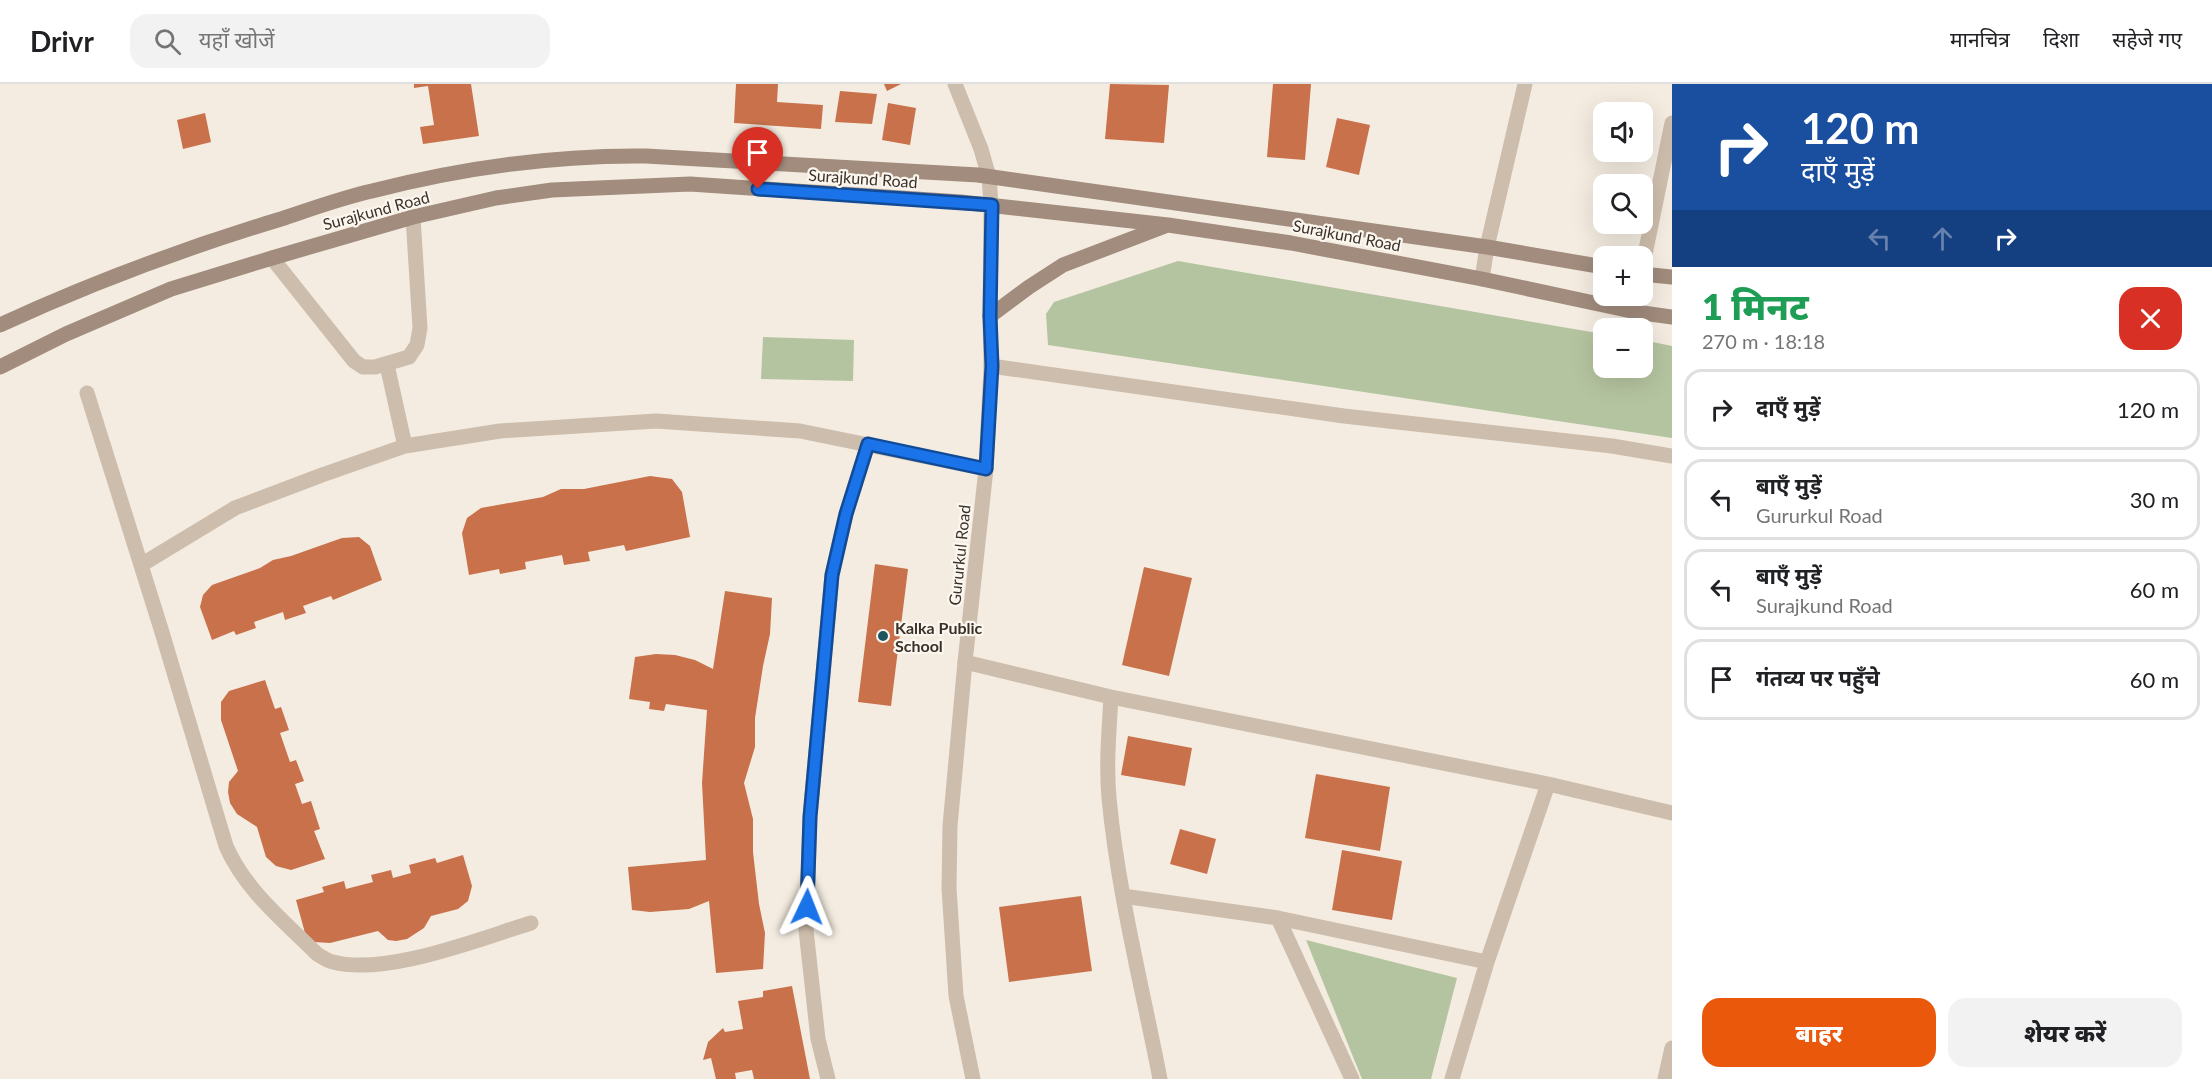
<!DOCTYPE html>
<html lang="hi">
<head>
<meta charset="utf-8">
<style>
	:root { --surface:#fff; --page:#f2f2f2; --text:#202124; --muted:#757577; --line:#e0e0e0; --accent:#ea580c }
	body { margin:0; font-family:Lato,"Noto Sans Devanagari",sans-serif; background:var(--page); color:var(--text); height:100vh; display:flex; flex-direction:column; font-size:22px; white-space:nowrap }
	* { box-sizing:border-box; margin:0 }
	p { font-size:20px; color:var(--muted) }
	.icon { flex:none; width:33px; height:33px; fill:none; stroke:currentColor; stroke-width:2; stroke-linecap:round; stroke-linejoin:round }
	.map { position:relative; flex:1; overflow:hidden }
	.side { display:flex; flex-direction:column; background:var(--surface); width:540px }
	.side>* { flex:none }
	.hud { background:#1a4fa0; color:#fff; overflow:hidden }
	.controls { position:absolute; left:1593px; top:18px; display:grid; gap:12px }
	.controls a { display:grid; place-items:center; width:60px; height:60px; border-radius:12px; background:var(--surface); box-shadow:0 6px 24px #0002; font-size:30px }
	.pin { position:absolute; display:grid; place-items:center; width:51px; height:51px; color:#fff; margin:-62px -26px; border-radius:50% 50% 50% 0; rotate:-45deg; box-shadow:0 0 6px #0007 }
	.pin .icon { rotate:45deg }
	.me { position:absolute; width:66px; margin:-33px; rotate:2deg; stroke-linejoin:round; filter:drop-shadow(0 0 4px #0008) }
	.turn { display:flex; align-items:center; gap:21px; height:126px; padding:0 30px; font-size:27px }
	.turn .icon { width:78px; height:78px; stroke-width:2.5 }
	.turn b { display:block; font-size:42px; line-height:51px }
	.lanes { display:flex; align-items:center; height:57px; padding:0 30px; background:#0003; justify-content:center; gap:30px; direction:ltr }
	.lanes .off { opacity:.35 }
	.round { display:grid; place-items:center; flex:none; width:63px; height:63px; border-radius:18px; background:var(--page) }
	.headline { display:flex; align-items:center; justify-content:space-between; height:102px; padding:0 30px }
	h1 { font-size:36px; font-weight:800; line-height:45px; color:#1e9e55 }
	.action { display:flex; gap:12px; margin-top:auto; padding:12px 30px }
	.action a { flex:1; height:69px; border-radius:18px; background:var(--accent); color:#fff; font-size:24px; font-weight:800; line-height:69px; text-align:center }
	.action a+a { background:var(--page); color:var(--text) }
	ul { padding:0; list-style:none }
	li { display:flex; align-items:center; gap:18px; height:81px; margin:0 12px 9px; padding:0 18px; border:3px solid var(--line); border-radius:18px }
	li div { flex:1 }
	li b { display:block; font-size:22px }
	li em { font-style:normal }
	header { display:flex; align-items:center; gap:36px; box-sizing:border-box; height:84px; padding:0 30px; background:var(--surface); border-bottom:2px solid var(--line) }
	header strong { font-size:28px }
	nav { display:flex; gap:33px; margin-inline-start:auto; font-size:21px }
	.search { width:420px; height:54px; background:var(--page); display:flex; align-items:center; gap:15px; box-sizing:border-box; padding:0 21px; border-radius:18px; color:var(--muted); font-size:22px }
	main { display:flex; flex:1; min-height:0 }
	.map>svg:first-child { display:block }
</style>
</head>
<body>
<header>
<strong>Drivr</strong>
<div class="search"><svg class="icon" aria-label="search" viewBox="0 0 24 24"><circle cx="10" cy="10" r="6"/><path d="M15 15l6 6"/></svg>यहाँ खोजें</div>
<nav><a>मानचित्र</a><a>दिशा</a><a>सहेजे गए</a></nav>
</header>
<main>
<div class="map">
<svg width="1672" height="995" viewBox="0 0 1672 995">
	<rect width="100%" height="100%" fill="#f4ece1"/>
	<!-- green -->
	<path fill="#b5c4a0" d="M1178,177L1603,250L1604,284H1642L1643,256L1672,262V354L1048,261L1046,230L1054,218Z
		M763,253L854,256L853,297L761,295Z
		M1306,856L1457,894L1431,995H1362Z"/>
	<!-- building -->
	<path fill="#c8714b" d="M414,0H471L479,52L423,60L420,43L434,41L428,2L414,4Z
		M736,0H778L777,18L823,21L821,45L734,39Z
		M884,0H901L887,7Z
		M1110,0L1169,1L1164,59L1105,55Z
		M1273,0H1311L1305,76L1267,73Z
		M840,7L877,10L872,40L835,38Z
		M888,19L916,24L910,61L882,56Z
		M205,29L211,58L183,65L177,36Z
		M1337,34L1370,41L1359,91L1326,83Z
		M650,392L672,395L682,408L690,453L626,467L624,461L588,468L590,477L564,481L562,471L525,478L526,485L500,490L499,485L469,491L462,449L467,434L481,424L543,413L561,405H584Z
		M359,453L370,462L382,496L333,516L331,512L303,522L306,529L285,536L283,528L254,538L256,544L236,551L234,547L212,556L200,523L203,511L212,501L260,484L273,476L291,472L342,454Z
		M875,480L908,485L891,622L858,618Z
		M1144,483L1192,494L1169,592L1122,581Z
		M725,507L772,514L770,550L763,582L755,634V663L744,699L753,735V768L759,820L765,849L763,885L716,889L709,817L689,825L650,828L632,826L628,783L706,776L702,699L707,626L666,620L664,627L649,625L650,618L629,615L635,573L656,570L675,571L695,576L713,585Z
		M265,596L275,625L281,623L289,646L280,649L290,678L296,676L304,697L295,700L302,720L311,717L320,745L314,747L325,775L291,786L276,782L266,773L257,743L237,730L230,719L228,708L229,698L238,687L221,636V618L229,607Z
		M1128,652L1192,664L1185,702L1121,691Z
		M1316,690L1390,703L1380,767L1305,754Z
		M1180,745L1216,755L1207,790L1170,780Z
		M1342,766L1402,777L1392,836L1332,826Z
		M463,771L472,802L468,817L458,825L431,832L424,844L407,855L396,857L388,856L378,847L330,859L314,858L305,849L296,816L324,808L322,803L344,797L346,805L373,798L371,791L391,786L393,794L411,789L409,781L435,774L437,779Z
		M1081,812L1092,887L1009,898L999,823Z
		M792,902L810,995H754L752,986L735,989L736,995H716L711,974L703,976L708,958L723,944L725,948L743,945L738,917L763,913V907Z"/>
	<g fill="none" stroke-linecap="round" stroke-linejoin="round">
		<!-- minor -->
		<path stroke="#cdbdac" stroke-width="15" d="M955,0L981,65L989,93
			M272,174L354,277L363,283H375L409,273L417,261L420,244L413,133
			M1642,185L1672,39
			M1482,195L1487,163L1525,0
			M1636,228L1638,212
			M387,281L405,362
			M991,282L1344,332L1612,362L1672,372
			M87,309L161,545L226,762C245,806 284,837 317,870C322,873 328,877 333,878C386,892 479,855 531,839
			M141,481L235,424L322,391L405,362L500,347L656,337L800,347L986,385
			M965,578L1111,613L1548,700L1672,729
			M1111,613C1109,647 1106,681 1109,714C1118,809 1142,902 1160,995
			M1123,812L1278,834L1487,878
			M1278,834L1352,995
			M828,995L818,955L806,846L810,733L832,491L846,430L868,360
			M1452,995L1487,878L1548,700
			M1665,995L1672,964"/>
		<!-- tertiary -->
		<path stroke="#cdbdac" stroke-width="15" d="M973,995L956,912L949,804L950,742L965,578L986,385L991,282L990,232L991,121L989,93"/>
		<!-- secondary -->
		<path stroke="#a18c7d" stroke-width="15" d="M1642,190L1672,193
			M990,232L1029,203L1063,181L1165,142
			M0,241C91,199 185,164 281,135C311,125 341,114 372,107C462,84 554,71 646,72L978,91L1487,163L1604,183
			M0,283L66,250L171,205L272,174L413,133L496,114L552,106L690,100L961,118L1168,141L1291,159L1482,195L1636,228L1672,233"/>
	</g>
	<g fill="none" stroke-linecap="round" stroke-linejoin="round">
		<defs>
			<path id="route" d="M758,105L992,121L990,232L992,282L986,385L868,360L846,430L832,491L810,733L807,823"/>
		</defs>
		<!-- route casing -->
		<use href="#route" stroke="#114b97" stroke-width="15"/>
		<!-- route -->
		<use href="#route" stroke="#1a73e8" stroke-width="10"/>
	</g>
	<!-- markers -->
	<circle fill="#1f555e" stroke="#fbf6ee" stroke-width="2" cx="883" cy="552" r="6"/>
	<g text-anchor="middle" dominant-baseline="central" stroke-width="4.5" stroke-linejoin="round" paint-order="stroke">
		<!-- street labels -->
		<g font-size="16" fill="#3b312b" stroke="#fbf6ee">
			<text transform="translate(863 94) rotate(4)">Surajkund Road</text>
			<text transform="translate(376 126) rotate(-15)">Surajkund Road</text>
			<text transform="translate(1347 151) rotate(11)">Surajkund Road</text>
			<text transform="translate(959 471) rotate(-84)">Gururkul Road</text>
		</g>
		<!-- poi labels -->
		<g font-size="16" font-weight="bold" fill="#3b312b" stroke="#fbf6ee" text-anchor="start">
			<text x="895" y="543">Kalka Public<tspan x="895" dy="18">School</tspan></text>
		</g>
	</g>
</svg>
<div class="controls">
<a><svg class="icon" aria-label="sound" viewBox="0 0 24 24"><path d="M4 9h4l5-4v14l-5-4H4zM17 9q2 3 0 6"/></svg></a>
<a><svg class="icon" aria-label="search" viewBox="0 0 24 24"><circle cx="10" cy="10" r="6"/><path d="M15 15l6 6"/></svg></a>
<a>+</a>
<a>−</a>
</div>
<div class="pin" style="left:758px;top:105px;background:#d93025"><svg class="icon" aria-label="arrive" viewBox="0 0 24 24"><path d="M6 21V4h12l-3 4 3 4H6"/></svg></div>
<svg class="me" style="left:807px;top:823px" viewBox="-20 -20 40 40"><path d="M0-17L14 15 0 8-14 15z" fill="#1a73e8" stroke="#fff" stroke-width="4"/></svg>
</div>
<section class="side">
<div class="hud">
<div class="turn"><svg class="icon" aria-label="right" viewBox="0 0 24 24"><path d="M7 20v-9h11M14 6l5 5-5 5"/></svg><div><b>120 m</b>दाएँ मुड़ें</div></div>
<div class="lanes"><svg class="icon off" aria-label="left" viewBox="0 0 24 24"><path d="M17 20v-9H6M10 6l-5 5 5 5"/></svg><svg class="icon off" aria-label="ahead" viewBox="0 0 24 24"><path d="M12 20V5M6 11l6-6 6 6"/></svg><svg class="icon" aria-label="right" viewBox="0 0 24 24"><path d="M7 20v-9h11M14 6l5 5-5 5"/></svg></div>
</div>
<div class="headline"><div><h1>1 मिनट</h1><p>270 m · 18:18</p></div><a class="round" style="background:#d93025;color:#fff"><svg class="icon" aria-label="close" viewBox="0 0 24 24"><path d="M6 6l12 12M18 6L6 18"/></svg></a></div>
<ul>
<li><svg class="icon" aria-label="right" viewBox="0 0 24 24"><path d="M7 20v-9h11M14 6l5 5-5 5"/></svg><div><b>दाएँ मुड़ें</b></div><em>120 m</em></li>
<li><svg class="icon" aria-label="left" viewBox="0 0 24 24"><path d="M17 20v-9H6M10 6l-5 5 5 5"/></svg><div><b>बाएँ मुड़ें</b><p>Gururkul Road</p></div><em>30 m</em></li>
<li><svg class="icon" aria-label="left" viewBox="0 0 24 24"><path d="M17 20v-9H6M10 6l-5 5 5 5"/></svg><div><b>बाएँ मुड़ें</b><p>Surajkund Road</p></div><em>60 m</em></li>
<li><svg class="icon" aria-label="arrive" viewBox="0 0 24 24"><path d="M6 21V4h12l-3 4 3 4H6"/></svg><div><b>गंतव्य पर पहुँचे</b></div><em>60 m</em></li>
</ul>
<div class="action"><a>बाहर</a><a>शेयर करें</a></div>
</section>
</main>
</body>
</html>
